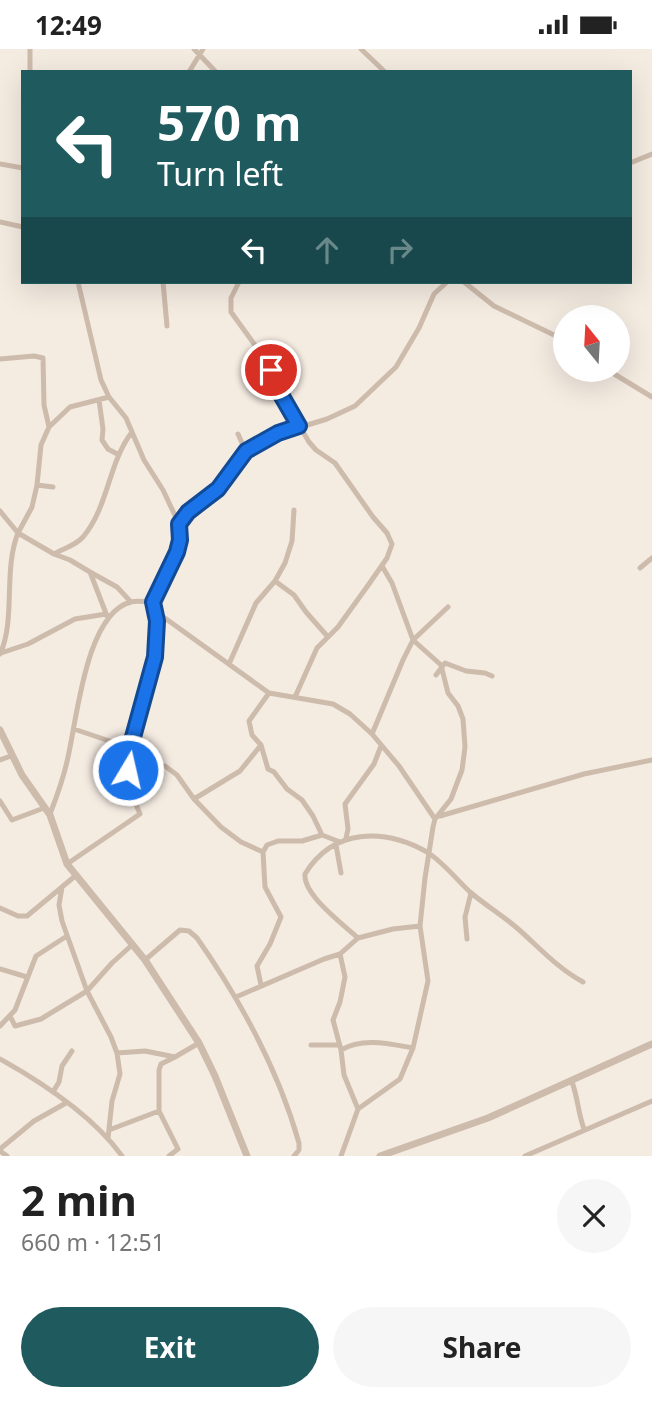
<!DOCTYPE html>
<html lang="en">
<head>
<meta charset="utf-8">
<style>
	:root { --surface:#fff; --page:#f6f6f6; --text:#222; --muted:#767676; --accent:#1f5a5e }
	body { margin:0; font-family:"Noto Sans",sans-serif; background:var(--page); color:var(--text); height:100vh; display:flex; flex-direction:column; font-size:26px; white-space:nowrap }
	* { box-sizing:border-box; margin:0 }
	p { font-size:23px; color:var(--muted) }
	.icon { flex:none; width:38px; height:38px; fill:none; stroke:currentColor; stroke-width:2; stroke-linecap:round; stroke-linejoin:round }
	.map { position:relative; height:1107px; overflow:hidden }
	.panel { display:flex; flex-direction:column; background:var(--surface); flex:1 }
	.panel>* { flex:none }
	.top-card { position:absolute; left:21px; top:21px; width:611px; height:214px; border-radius:0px; box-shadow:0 7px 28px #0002; background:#1f5a5e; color:#fff; overflow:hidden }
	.needle { width:46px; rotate:342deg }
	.fabs { position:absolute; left:553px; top:256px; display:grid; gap:14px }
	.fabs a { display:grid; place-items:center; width:77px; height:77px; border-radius:50%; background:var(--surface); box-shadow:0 7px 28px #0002; font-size:35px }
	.pin { position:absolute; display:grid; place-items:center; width:60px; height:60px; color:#fff; margin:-30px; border:4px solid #fff; border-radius:50%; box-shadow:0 2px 7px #0007 }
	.me { position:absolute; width:77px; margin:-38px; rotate:9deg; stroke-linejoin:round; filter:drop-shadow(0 0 5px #0008) }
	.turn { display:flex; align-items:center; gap:24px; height:147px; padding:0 21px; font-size:32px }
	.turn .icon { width:91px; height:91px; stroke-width:2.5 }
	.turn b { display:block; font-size:49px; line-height:60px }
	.lanes { display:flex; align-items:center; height:66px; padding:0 21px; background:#0003; justify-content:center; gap:35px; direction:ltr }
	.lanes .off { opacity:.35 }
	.round { display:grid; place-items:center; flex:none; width:74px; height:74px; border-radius:37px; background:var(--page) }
	.head { display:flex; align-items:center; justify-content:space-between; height:119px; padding:0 21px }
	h1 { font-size:42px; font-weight:700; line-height:52px }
	.action { display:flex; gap:14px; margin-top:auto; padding:14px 21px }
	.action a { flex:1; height:80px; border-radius:42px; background:var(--accent); color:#fff; font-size:28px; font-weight:700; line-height:80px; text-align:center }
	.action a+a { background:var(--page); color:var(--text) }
	.status { display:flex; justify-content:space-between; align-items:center; height:49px; padding:0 35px; background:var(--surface); direction:ltr }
	.status svg { height:19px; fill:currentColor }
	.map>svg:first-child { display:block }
</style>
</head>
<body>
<div class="status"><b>12:49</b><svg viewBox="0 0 49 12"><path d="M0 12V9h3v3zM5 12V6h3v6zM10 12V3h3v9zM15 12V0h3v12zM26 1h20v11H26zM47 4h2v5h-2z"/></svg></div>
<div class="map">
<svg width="652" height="1107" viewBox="0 0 652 1107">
	<rect width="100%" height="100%" fill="#f4ebe1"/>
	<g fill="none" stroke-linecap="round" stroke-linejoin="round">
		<!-- minor -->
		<path stroke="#cdbbac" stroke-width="5" d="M30,0V23
			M194,0L216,23
			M361,0L385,23
			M189,23L203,0
			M630,114L652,105
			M0,115L23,119
			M0,173L23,178
			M78,233L101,331L109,348L126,369L144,411L163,441L179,475L180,491L177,503L153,553L162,567L269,644L333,655L350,665L372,685L399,717L435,770
			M163,233L167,277
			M239,233L231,249V263L265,310L280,344L309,393L316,401L335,414L373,468L387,484L392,495L387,509L369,535L338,578L317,599L295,648
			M464,233L494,257L554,286L565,294
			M0,310L34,307L43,309L44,356L49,378
			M606,320L652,348
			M109,348L70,358L49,378L41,396L37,436L32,458L18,484L54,505C64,499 75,497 83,488C109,457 108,414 132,383
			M99,351L103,380L102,391L108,400L119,406
			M238,385L246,403
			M37,436L53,438
			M0,462L18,484C3,521 16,571 0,605
			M179,475L188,463L218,440L246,403L278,385L327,370L355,357L396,318L419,279L434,245L447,233
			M54,505L70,511L90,523L107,567
			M640,519L652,509
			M90,523L117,538L131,553
			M275,532L294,546L306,563L328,588
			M1,604L28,595L75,570L106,565
			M229,615L256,554L275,532L285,514L292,492L294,461
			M436,626L445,614L466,622L485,624L492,627
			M269,644L249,672L252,686L261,696L268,720L274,723L287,740L302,751L313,767L322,786L340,793
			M74,680L130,699
			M372,685L403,611L413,591L448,558
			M129,706L155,716L165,717L177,726L194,750L221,778L241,793L263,803L265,838L281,868L270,895L257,917L261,936
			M0,711L11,707
			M194,750L240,722L261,696
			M0,752L12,771L44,759
			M50,765C57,747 64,728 68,708C77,670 86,564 131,553C137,551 146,553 153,553
			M440,767L584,725L652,711
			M346,789L348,780L345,755L374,715L381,697
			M336,796L341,824
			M263,803L267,796L278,792H302L322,786
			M67,815L140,765L129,739V706L155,608L157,563
			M75,827L62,838L59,856L62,872L87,942L111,988L117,1004L120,1025L112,1052L108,1089
			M0,859L18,867H27L62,838
			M358,889C343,875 303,846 305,825C333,779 384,779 427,803C443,813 456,830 470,843C485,856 502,866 517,879C539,898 557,919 583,933
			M467,890L465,868L471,844
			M340,905L345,928L340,953L333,971L341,1001L344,1026L358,1060
			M145,911L180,881L189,882L197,889C241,952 278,1020 299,1094V1101L294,1107
			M0,920L27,928
			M236,948L324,910L340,905L358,889L393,880L420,877
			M10,967L15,977L41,970L87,942L112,914L132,896
			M0,977L15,961L36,907L67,887
			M311,996H339
			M341,1001C363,988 390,995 413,999
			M117,1004L145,1002L175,1008L199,994
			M0,1010C43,1034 93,1067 122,1107
			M572,1033C578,1049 578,1064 584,1080
			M53,1043L59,1033L62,1017L72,1002
			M109,1081L159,1062
			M0,1100L34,1072L66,1054
			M0,1102L7,1107
			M169,1107L178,1100L159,1062V1021L161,1015L175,1008
			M341,1107L358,1060L400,1030L413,999L428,932L420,877L425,829L433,778L435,770L451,750L462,721L465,698L463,670L458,657L448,644L441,616L413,591L392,534L382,517
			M525,1107L652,1052"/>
		<!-- tertiary -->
		<path stroke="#cdbbac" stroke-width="7" d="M0,681L22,726L50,766L67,815L145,911L199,994L215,1027L247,1107
			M380,1107L488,1069L652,995"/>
	</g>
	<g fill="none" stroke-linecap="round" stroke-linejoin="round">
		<defs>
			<path id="route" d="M128,721L130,699L155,608L157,572L153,553L177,503L180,491L179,475L188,463L218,440L246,402L278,384L299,377L280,344L271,321"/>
		</defs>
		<!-- route casing -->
		<use href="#route" stroke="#114b97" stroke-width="18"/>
		<!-- route -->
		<use href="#route" stroke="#1a73e8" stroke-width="12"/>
	</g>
</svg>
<div class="fabs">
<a><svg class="needle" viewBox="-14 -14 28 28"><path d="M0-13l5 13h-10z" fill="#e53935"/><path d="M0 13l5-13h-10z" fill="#767676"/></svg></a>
</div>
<div class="pin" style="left:271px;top:321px;background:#d93025"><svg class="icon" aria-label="arrive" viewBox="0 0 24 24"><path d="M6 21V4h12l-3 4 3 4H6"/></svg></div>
<svg class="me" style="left:128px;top:721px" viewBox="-20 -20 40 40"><circle r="17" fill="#1a73e8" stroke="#fff" stroke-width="3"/><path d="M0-11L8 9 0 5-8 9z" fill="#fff"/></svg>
<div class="top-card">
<div class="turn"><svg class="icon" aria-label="left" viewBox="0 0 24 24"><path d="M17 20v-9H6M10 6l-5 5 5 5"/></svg><div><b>570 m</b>Turn left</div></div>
<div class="lanes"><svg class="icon" aria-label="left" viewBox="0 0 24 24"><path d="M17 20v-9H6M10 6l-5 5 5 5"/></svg><svg class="icon off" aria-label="ahead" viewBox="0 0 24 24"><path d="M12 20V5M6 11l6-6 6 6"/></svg><svg class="icon off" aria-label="right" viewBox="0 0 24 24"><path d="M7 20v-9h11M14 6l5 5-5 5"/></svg></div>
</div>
</div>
<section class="panel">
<div class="head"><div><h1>2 min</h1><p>660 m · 12:51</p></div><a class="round"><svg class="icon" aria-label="close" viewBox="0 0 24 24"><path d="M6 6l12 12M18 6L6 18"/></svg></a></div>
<div class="action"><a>Exit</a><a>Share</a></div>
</section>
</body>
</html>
